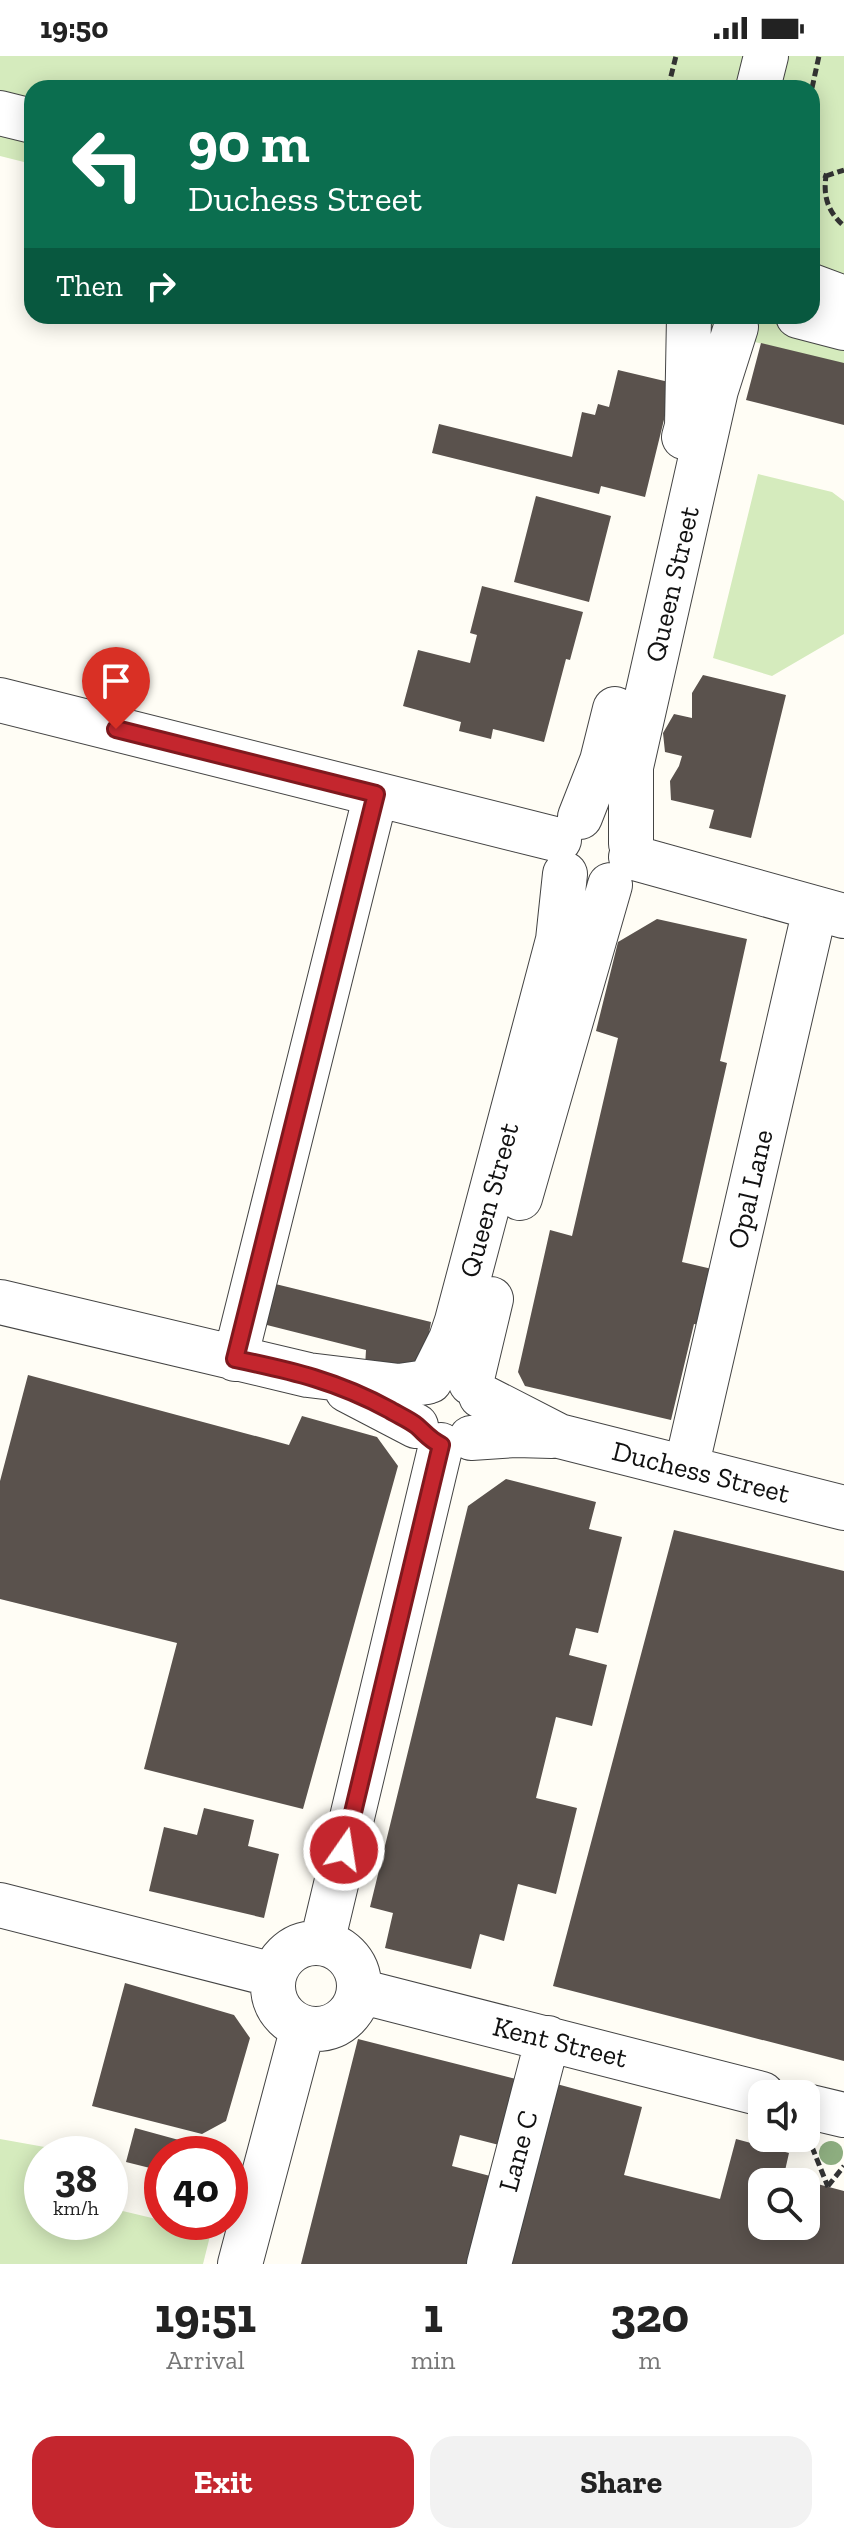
<!DOCTYPE html>
<html lang="en">
<head>
<meta charset="utf-8">
<style>
	:root { --surface:#fff; --page:#f2f2f2; --text:#222; --muted:#767676; --accent:#c4262e }
	body { margin:0; font-family:"Zilla Slab",serif; background:var(--page); color:var(--text); height:100vh; display:flex; flex-direction:column; font-size:30px; white-space:nowrap }
	* { box-sizing:border-box; margin:0 }
	p { font-size:26px; color:var(--muted) }
	.icon { flex:none; width:44px; height:44px; fill:none; stroke:currentColor; stroke-width:2; stroke-linecap:round; stroke-linejoin:round }
	.map { position:relative; height:2208px; overflow:hidden }
	.sheet { display:flex; flex-direction:column; background:var(--surface); flex:1 }
	.sheet>* { flex:none }
	.guide { position:absolute; left:24px; top:24px; width:796px; height:244px; border-radius:24px; box-shadow:0 4px 20px #0003; background:#0b6e4f; color:#fff; overflow:hidden }
	.controls { position:absolute; left:748px; top:2024px; display:grid; gap:16px }
	.controls a { display:grid; place-items:center; width:72px; height:72px; border-radius:16px; background:var(--surface); box-shadow:0 4px 20px #0003; font-size:40px }
	.speed { position:absolute; left:24px; top:2080px; display:flex; gap:16px; font-size:40px; font-weight:700; text-align:center }
	.speed>* { display:grid; place-content:center; width:104px; height:104px; border-radius:50%; background:var(--surface); box-shadow:0 4px 20px #0003; line-height:1 }
	.speed small { font-size:20px; font-weight:400 }
	.speed .limit { border:12px solid #d22; background:#fff; color:#111 }
	.pin { position:absolute; display:grid; place-items:center; width:68px; height:68px; color:#fff; margin:-82px -34px; border-radius:50% 50% 50% 0; rotate:-45deg; box-shadow:0 0 8px #0007 }
	.pin .icon { rotate:45deg }
	.me { position:absolute; width:88px; margin:-44px; rotate:13deg; stroke-linejoin:round; filter:drop-shadow(0 0 6px #0008) }
	.turn { display:flex; align-items:center; gap:28px; height:168px; padding:0 32px; font-size:36px }
	.turn .icon { width:104px; height:104px; stroke-width:2.5 }
	.turn b { display:block; font-size:56px; line-height:68px }
	.then { display:flex; align-items:center; height:76px; padding:0 32px; background:#0003; gap:16px; font-size:30px }
	.eta { display:flex; justify-content:space-evenly; align-items:center; height:136px; text-align:center }
	.eta b { font-size:48px; font-weight:800; line-height:56px }
	.action { display:flex; gap:16px; margin-top:auto; padding:16px 32px }
	.action a { flex:1; height:92px; border-radius:24px; background:var(--accent); color:#fff; font-size:32px; font-weight:800; line-height:92px; text-align:center }
	.action a+a { background:var(--page); color:var(--text) }
	.status { display:flex; justify-content:space-between; align-items:center; height:56px; padding:0 40px; background:var(--surface); direction:ltr }
	.status svg { height:22px; fill:currentColor }
	.map>svg:first-child { display:block }
</style>
</head>
<body>
<div class="status"><b>19:50</b><svg viewBox="0 0 49 12"><path d="M0 12V9h3v3zM5 12V6h3v6zM10 12V3h3v9zM15 12V0h3v12zM26 1h20v11H26zM47 4h2v5h-2z"/></svg></div>
<div class="map">
<svg width="844" height="2208" viewBox="0 0 844 2208">
	<rect width="100%" height="100%" fill="#fffdf5"/>
	<!-- green -->
	<path fill="#d5ebbd" d="M0,0H844V308L649,260H812V32H32V108L0,100Z
		M758,418L832,436L844,445V578L772,620L713,602Z
		M0,2083L67,2095V2098H42V2166H110V2152L211,2176L203,2208H0Z"/>
	<!-- building -->
	<path fill="#5a524d" d="M761,287L844,307V369L746,344Z
		M618,314L673,327L645,441L601,430L599,438L432,397L439,368L572,401L582,356L595,359L598,348L609,351Z
		M536,440L611,460L589,546L514,526Z
		M482,530L583,556L570,604L566,603L544,686L493,673L491,683L459,675L461,666L403,650L418,594L470,607L477,579L470,577Z
		M703,619L786,639L751,782L709,772L714,754L671,744L670,725L679,710L682,700L665,696L663,677L674,658L692,662V637Z
		M657,863L747,883L720,1005L727,1007L682,1206L712,1213L699,1269L694,1268L671,1364L525,1330L518,1316L550,1174L572,1180L618,982L596,975L618,886Z
		M259,1224L431,1266L423,1313L365,1311L366,1294L251,1265Z
		M28,1319L289,1389L302,1360L377,1381L398,1410L303,1753L144,1713L177,1587L0,1543V1425Z
		M506,1423L596,1446L589,1473L622,1481L598,1577L576,1572L569,1599L607,1609L592,1670L556,1661L536,1742L577,1752L556,1838L518,1828L504,1885L480,1878L471,1913L385,1892L393,1857L370,1851L468,1450Z
		M674,1474L844,1515V2005L553,1930Z
		M204,1752L254,1764L248,1790L279,1798L264,1862L149,1835L164,1771L197,1779Z
		M125,1927L234,1959L250,1982L226,2065L202,2078L92,2050Z
		M358,1983L520,2024L503,2090L460,2079L452,2110L494,2121L472,2208H301Z
		M553,2027L642,2051L624,2119L720,2143L736,2083L789,2097L784,2119L805,2126H762V2170H806V2125L844,2135V2208H506Z
		M135,2072L208,2092L207,2098H162V2115L126,2106Z"/>
	<g fill="none" stroke-linecap="round" stroke-linejoin="round">
		<defs>
			<path id="minor" d="M758,32L766,0
				M0,57L32,65
				M812,230L844,242
				M798,260L844,272
				M684,381L687,370L689,260
				M0,644L559,784
				M580,761L602,705L615,653
				M631,788V711L716,334L736,271
				M631,801L844,860
				M520,1142L610,829
				M0,1246L308,1319L399,1330L427,1326
				M235,1303L376,738
				M430,1325L451,1283L457,1265L558,884L565,818
				M471,1327L491,1243
				M347,1334L416,1370
				M481,1340L559,1380L844,1452
				M471,1382L516,1379L552,1380
				M686,1412L815,853
				M0,1849L274,1919
				M322,1887L441,1389
				M273 1930a43 43 0 1 1 86 0a43 43 0 1 1-86 0Z
				M359,1935L762,2038
				M806,2050L844,2059
				M240,2208L303,1971
				M489,2208L548,1982"/>
		</defs>
		<!-- minor casing -->
		<use href="#minor" stroke="#444" stroke-width="46"/>
		<!-- path -->
		<path stroke="#333" stroke-width="5" stroke-dasharray="8 4" stroke-linecap="butt" d="M668,32L676,0
			M812,32L819,0
			M812,115L826,120C823,141 828,156 844,170
			M826,120L844,114
			M812,2091L828,2131
			M828,2130L844,2110"/>
		<!-- minor -->
		<use href="#minor" stroke="#fff" stroke-width="44"/>
	</g>
	<!-- trees -->
	<circle fill="#8dad7f" cx="831" cy="2097" r="12"/>
	<g fill="none" stroke-linecap="round" stroke-linejoin="round">
		<defs>
			<path id="route" d="M116,673L376,738L235,1303C293,1315 337,1325 390,1354C398,1359 410,1364 417,1370C426,1378 430,1384 441,1389L344,1794"/>
		</defs>
		<!-- route casing -->
		<use href="#route" stroke="#7f191e" stroke-width="20"/>
		<!-- route -->
		<use href="#route" stroke="#c4262e" stroke-width="14"/>
	</g>
	<g text-anchor="middle" dominant-baseline="central" stroke-width="8" stroke-linejoin="round" paint-order="stroke">
		<!-- street labels -->
		<g font-size="28" fill="#111" stroke="#fff">
			<text transform="translate(672 528) rotate(-77)">Queen Street</text>
			<text transform="translate(750 1133) rotate(-77)">Opal Lane</text>
			<text transform="translate(489 1144) rotate(-75)">Queen Street</text>
			<text transform="translate(701 1416) rotate(14)">Duchess Street</text>
			<text transform="translate(560 1986) rotate(14)">Kent Street</text>
			<text transform="translate(518 2095) rotate(-75)">Lane C</text>
		</g>
	</g>
</svg>
<div class="controls">
<a><svg class="icon" aria-label="sound" viewBox="0 0 24 24"><path d="M4 9h4l5-4v14l-5-4H4zM17 9q2 3 0 6"/></svg></a>
<a><svg class="icon" aria-label="search" viewBox="0 0 24 24"><circle cx="10" cy="10" r="6"/><path d="M15 15l6 6"/></svg></a>
</div>
<div class="speed"><div>38<small>km/h</small></div><div class="limit">40</div></div>
<div class="pin" style="left:116px;top:673px;background:#d93025"><svg class="icon" aria-label="arrive" viewBox="0 0 24 24"><path d="M6 21V4h12l-3 4 3 4H6"/></svg></div>
<svg class="me" style="left:344px;top:1794px" viewBox="-20 -20 40 40"><circle r="17" fill="#c4262e" stroke="#fff" stroke-width="3"/><path d="M0-11L8 9 0 5-8 9z" fill="#fff"/></svg>
<div class="guide">
<div class="turn"><svg class="icon" aria-label="left" viewBox="0 0 24 24"><path d="M17 20v-9H6M10 6l-5 5 5 5"/></svg><div><b>90 m</b>Duchess Street</div></div>
<div class="then">Then<svg class="icon" aria-label="right" viewBox="0 0 24 24"><path d="M7 20v-9h11M14 6l5 5-5 5"/></svg></div>
</div>
</div>
<section class="sheet">
<div class="eta">
<div><b>19:51</b><p>Arrival</p></div>
<div><b>1</b><p>min</p></div>
<div><b>320</b><p>m</p></div>
</div>
<div class="action"><a>Exit</a><a>Share</a></div>
</section>
</body>
</html>
